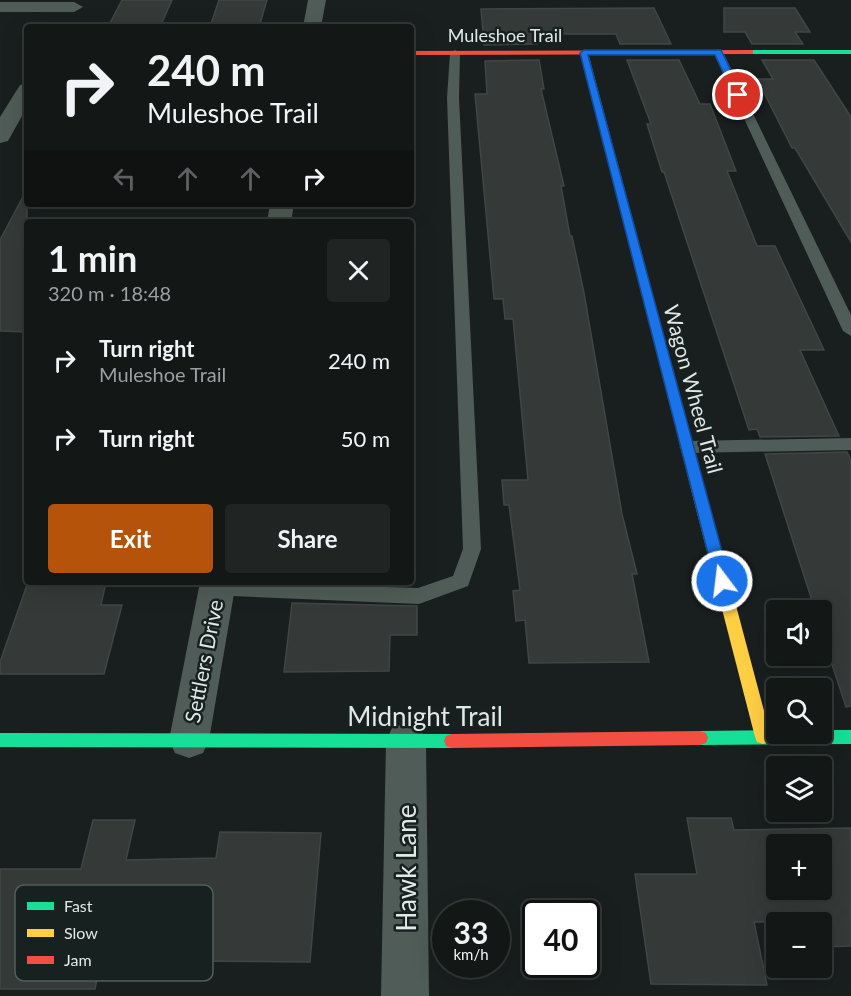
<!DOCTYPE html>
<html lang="en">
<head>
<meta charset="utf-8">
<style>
	:root { --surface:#131716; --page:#202423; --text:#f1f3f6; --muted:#9d9fa1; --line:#323635; --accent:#b45309 }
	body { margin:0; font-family:Lato,sans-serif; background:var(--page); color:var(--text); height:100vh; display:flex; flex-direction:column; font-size:22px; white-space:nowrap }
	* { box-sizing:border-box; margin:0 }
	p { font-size:20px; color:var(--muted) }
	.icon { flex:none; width:33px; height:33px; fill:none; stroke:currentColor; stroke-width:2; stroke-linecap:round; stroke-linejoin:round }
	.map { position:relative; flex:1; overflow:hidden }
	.sheet { position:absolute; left:24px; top:219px; width:390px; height:366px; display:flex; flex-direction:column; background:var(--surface); border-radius:6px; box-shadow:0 6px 24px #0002,0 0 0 2px var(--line) }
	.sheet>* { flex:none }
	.hud { position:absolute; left:24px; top:24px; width:390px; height:183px; border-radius:6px; box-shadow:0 6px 24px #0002,0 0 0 2px var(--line); background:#131716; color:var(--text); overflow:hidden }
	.tools { position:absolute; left:766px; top:600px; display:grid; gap:12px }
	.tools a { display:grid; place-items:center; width:66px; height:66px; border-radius:6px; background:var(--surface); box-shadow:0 6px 24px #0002,0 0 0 2px var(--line); font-size:30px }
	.speed { position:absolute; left:432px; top:900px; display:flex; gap:12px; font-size:30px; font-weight:700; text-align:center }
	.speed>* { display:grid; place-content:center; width:78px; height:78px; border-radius:50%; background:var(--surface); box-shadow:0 6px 24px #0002,0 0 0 2px var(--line); line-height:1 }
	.speed small { font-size:15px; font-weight:400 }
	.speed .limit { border:3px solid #111; border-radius:9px; background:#fff; color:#111 }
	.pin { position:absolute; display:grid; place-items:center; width:51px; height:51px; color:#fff; margin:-26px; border:3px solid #fff; border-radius:50%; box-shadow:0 2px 6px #0007 }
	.me { position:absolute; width:66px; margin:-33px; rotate:345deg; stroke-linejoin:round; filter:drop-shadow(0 0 4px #0008) }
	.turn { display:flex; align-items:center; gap:21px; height:126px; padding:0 24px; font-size:27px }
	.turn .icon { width:78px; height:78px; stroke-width:2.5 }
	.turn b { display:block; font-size:42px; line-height:51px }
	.lanes { display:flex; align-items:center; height:57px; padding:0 24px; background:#0003; justify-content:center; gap:30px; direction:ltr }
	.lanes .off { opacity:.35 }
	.round { display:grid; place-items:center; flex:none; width:63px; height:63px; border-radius:6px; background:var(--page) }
	.headline { display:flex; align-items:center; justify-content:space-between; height:102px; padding:0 24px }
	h1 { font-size:36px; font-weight:700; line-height:45px }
	.cta { display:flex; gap:12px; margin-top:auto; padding:12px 24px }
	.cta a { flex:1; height:69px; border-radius:6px; background:var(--accent); color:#fff; font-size:24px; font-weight:700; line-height:69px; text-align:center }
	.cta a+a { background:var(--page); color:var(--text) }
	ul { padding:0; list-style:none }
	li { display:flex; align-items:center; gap:18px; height:78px; padding:0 24px }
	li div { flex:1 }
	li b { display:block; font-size:22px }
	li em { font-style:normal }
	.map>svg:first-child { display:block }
</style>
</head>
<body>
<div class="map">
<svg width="851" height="996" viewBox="0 0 851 996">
	<rect width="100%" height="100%" fill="#191f1e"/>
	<!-- building -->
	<path fill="#353a39" stroke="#404545" stroke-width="1.5" fill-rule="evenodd" d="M122,0H172L160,27H108Z
		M219,0H267L259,27H210Z
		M654,8L671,44H620L616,34H535L537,44L484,45L481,9Z
		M724,8H795L810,32H795L803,44H752L745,32H724Z
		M539,60L544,89H541L564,186H561L570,236H572L584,293L622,514L637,574H632L649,662L529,663L525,620L516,621L513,591L520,590L509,505H504L502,480H528L513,319H505L503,299H494L475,94H487L485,61Z
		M627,60H679L700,104H710L736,171H727L757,246H775L824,350H800L839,436L760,437L757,429L749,430L664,172H662L647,124H651Z
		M762,60H814L851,117V242L795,148H792L757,79H773Z
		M27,189V332L0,331V240Z
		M847,452L851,461V706L846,707L822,634V610H815L765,454Z
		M28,582H106L101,605H122L104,674H0V662Z
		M292,603L417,606V635H390L389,671L284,672Z
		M687,818H731L734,830L851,828V946L822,947V922H754L767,985L651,984L635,874H697ZM777,844H822V890H777Z
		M93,820H135L126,860L216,858L220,832L321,833L310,962L174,961L173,969H99L95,989H0V869H81Z"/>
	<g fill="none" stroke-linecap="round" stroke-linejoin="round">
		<!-- lane -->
		<path fill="#505c57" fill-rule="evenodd" d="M718,49L723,52L851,315V336L843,331L713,52Z
			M455,50L460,53L459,98L481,549L468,586L419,604L210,595L207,590L210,585L217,582L418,588L453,576L463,549L447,98L450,53Z
			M851,438V450L688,453L679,447L688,441Z"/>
		<!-- street -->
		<path fill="#505c57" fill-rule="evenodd" d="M308,0H326L321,27H303Z
			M0,2H74L83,7L74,12H0Z
			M27,83V107L8,141L0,143V117L20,85Z
			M270,204H294L291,222H267Z
			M200,582H236L209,740L203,753L189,758L175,753L169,740Z
			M406,723L420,728L426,741L429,996H381L386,741L392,728Z"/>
		<!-- fast -->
		<path fill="#16e098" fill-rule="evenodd" d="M747,50H851V54H747Z
			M581,51L588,53L705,489L698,494L691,489Z
			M777,730V734H822V730H851V744L700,745L694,743L692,738L694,733L700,731Z
			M0,733L452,734L458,736L460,741L458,746L452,748L0,747Z"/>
		<!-- slow -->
		<path fill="#ffcf43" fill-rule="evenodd" d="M698,484L705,489L771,737L769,742L763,744L757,742L755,737L691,489Z"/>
		<!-- jam -->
		<path fill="#f24e42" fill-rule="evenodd" d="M753,50V54H750L411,55V51Z
			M700,731L706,733L708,738L706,743L700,745L452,748L446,746L444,741L446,736L452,734Z"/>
	</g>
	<!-- route -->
	<path fill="#1a73e8" stroke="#114b97" stroke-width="1.5" d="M584,50H721L743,95L738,98L734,95L715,55H588L730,581L722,586L715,581L580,53Z"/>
	<g text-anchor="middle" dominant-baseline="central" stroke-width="5" stroke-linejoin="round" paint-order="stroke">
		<!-- far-street labels -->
		<g font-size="18" fill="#e2e8e7" stroke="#17211f">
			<text x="505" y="35">Muleshoe Trail</text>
		</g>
		<!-- street labels -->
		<g font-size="21" fill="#e2e8e7" stroke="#17211f">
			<text transform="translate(694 389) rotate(75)">Wagon Wheel Trail</text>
			<text transform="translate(203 661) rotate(-79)">Settlers Drive</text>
		</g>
		<!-- near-street labels -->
		<g font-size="26" fill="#e2e8e7" stroke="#17211f">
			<text x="425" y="716">Midnight Trail</text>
			<text transform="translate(406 868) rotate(-90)">Hawk Lane</text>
		</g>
	</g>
	<!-- legend -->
	<rect x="15" y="885" width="198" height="96" rx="9" fill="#17211f" stroke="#545d5b" stroke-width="1.5"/>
	<rect x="27" y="902" width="27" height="8" fill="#16e098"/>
	<rect x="27" y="929" width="27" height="8" fill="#ffcf43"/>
	<rect x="27" y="956" width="27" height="8" fill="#f24e42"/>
	<g font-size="16" fill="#e2e8e7">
		<text x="64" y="912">Fast</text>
		<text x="64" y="939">Slow</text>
		<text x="64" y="966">Jam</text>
	</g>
</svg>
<div class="tools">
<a><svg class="icon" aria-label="sound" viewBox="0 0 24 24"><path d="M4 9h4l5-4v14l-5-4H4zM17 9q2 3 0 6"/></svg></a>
<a><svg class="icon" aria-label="search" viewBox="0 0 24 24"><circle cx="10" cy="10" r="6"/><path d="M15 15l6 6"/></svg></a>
<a><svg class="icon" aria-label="layers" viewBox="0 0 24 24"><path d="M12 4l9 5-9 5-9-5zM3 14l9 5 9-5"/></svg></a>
<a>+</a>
<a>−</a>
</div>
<div class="speed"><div>33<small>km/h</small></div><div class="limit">40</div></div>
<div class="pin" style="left:738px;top:95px;background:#d93025"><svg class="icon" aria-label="arrive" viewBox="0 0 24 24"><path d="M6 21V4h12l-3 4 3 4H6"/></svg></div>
<svg class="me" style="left:722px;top:581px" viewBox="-20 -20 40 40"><circle r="17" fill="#1a73e8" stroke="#fff" stroke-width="3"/><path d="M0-11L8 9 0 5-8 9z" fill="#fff"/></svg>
<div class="hud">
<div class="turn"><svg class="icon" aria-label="right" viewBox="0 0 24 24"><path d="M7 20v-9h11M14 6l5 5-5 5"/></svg><div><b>240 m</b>Muleshoe Trail</div></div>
<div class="lanes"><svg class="icon off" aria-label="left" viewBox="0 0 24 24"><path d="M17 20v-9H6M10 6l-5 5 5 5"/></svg><svg class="icon off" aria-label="ahead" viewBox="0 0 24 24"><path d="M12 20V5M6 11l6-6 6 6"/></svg><svg class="icon off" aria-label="ahead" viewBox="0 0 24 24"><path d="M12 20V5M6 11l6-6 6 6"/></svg><svg class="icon" aria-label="right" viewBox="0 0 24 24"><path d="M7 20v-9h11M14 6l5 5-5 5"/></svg></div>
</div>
<section class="sheet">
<div class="headline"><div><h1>1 min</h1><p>320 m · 18:48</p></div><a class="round"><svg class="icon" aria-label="close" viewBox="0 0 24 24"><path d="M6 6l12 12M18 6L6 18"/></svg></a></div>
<ul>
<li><svg class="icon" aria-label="right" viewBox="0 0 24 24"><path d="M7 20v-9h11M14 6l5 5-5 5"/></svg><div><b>Turn right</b><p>Muleshoe Trail</p></div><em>240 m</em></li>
<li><svg class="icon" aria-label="right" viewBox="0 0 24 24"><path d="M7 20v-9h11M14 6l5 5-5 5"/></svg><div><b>Turn right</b></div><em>50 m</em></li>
</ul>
<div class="cta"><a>Exit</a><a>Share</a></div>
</section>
</div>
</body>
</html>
